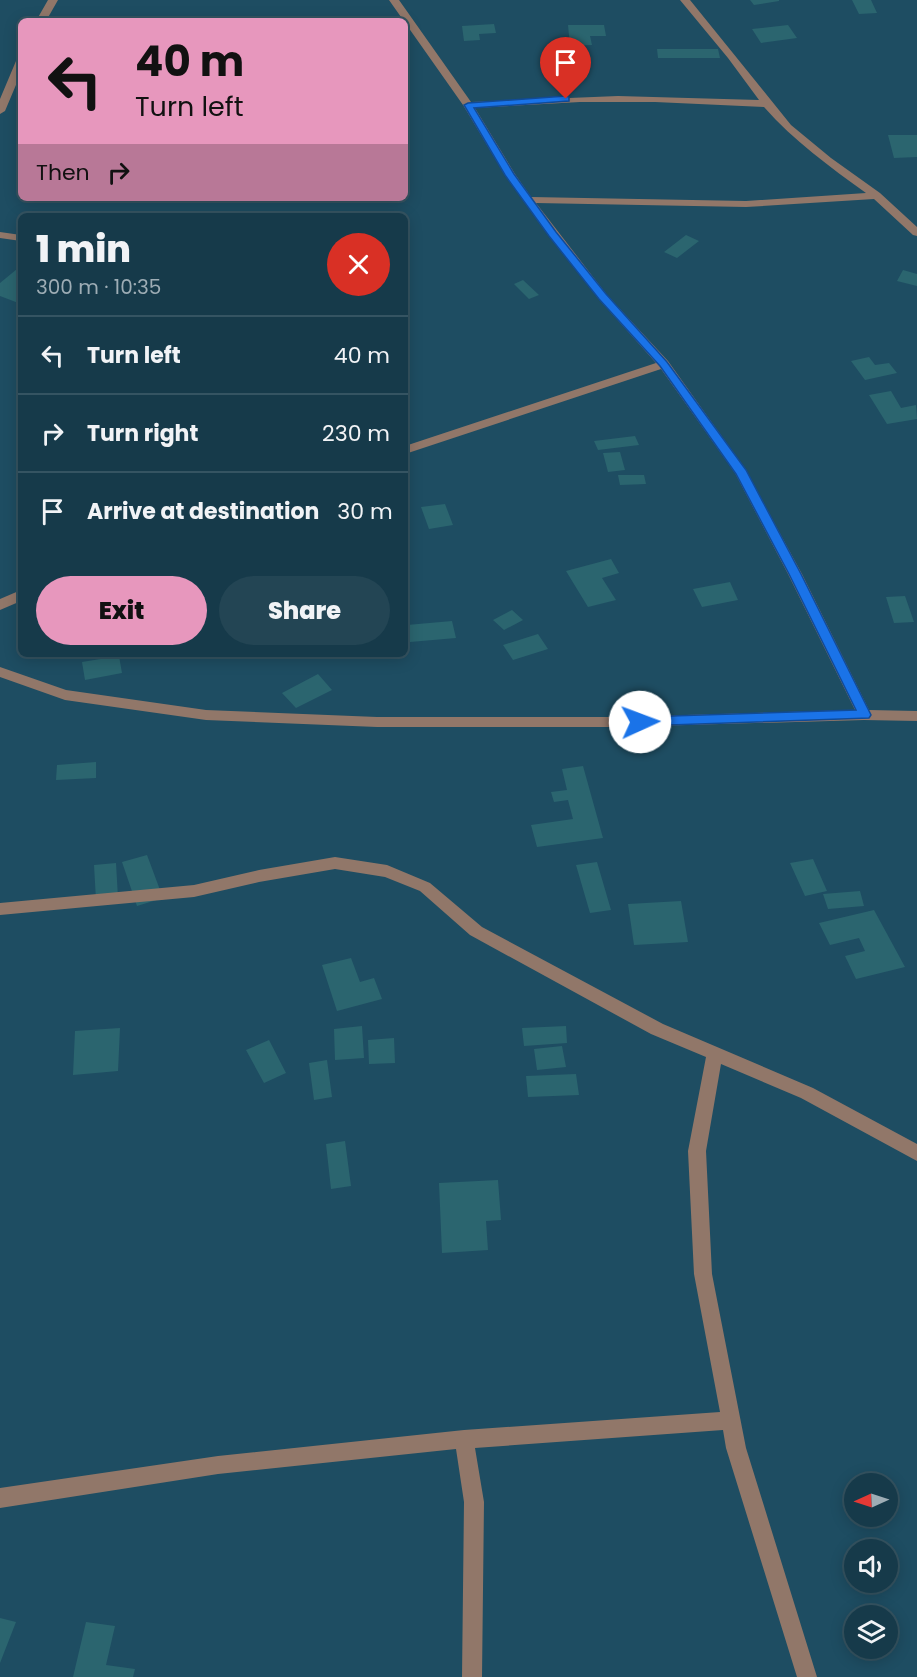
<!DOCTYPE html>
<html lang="en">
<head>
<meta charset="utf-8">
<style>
	:root { --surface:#163a4a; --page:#234554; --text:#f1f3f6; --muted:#9eadb5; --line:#355462; --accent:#e797bd }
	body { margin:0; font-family:Poppins,sans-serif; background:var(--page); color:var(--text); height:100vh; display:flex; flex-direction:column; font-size:22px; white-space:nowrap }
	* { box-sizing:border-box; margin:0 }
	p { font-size:20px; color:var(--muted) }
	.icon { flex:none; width:33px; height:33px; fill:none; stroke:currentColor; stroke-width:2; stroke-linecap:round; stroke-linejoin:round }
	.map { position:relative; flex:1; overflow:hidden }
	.details { position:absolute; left:18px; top:213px; width:390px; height:444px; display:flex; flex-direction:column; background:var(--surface); border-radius:9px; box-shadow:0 3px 15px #0003,0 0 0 2px var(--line) }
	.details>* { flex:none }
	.banner { position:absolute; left:18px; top:18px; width:390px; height:183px; border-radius:9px; box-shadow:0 3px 15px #0003,0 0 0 2px var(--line); background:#e797bd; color:#111; overflow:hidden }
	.needle { width:39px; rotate:267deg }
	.buttons { position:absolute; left:844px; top:1473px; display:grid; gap:12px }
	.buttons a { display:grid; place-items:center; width:54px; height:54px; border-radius:50%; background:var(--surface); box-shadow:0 3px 15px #0003,0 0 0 2px var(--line); font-size:30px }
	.pin { position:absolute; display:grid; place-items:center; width:51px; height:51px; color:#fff; margin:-62px -26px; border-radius:50% 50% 50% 0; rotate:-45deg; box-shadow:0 0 6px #0007 }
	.pin .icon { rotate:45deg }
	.me { position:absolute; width:66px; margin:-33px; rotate:88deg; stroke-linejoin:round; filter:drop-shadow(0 0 4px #0008) }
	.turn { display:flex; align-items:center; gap:21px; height:126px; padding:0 18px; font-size:27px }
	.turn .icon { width:78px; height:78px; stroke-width:2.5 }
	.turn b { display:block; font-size:42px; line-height:51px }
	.then { display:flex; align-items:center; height:57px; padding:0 18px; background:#0003; gap:12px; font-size:22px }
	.round { display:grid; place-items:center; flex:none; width:63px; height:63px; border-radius:32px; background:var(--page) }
	.summary { display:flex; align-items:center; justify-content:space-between; height:102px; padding:0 18px }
	h1 { font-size:36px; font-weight:800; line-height:45px }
	.primary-button { display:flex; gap:12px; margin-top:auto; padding:12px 18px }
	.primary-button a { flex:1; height:69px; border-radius:36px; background:var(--accent); color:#111; font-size:24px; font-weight:800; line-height:69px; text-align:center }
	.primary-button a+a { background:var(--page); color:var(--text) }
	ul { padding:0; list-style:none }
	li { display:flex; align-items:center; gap:18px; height:78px; padding:0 18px; border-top:2px solid var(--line) }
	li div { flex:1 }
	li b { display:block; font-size:22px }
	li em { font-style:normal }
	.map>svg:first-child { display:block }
</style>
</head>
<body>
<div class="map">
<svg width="917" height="1677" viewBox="0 0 917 1677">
	<rect width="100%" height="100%" fill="#1e4d62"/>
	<!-- building -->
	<path fill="#2b656f" d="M750,0H779V1L754,5Z
		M852,0H871L877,13L859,14Z
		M494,24L496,33L479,34L480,40L464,41L462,26Z
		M568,25H604L606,36H590L592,45L570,46Z
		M788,25L797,38L761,43L752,29Z
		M657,49H718L720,58H658Z
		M888,135H917V157L894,158Z
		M686,235L699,241L677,258L664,252Z
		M17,269L21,271V304L0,296V283Z
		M903,270L917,274V286L897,281Z
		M523,280L539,295L529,299L514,284Z
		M869,357L875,365L889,363L897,373L865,380L851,361Z
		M891,391L901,408L916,405L917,419L887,424L869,395Z
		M635,436L639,445L598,450L594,441Z
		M620,452L625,470L608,472L603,453Z
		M618,475H644L646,484L620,485Z
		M445,504L453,525L429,529L421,507Z
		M611,559L619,573L602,578L616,600L588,607L566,571Z
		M730,582L738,600L702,607L693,589Z
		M905,596L914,622L894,623L886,597Z
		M512,610L523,620L504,630L493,620Z
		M452,621L456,638L410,642L407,625Z
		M538,634L548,649L513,660L503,645Z
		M119,656L122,673L85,680L82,662Z
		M318,674L332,690L296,708L282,693Z
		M96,762V778L56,780L57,765Z
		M583,766L603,838L537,847L531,825L573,819L568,800L554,802L551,792L567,790L562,769Z
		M147,855L163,898L137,906L122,862Z
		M813,859L827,891L805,896L790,863Z
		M597,862L611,910L590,913L576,865Z
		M116,863L118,898L96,900L94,865Z
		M860,891L864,906L828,909L823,894Z
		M681,901L688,942L634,945L628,904Z
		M874,910L905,967L856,979L845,956L865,951L859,938L830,945L819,923Z
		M351,958L360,982L374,978L382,999L337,1011L322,965Z
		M362,1026L364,1058L335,1060L334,1029Z
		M566,1026L567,1043L524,1046L522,1028Z
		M120,1028L118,1071L73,1075L75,1031Z
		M394,1038L395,1063L369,1064L368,1040Z
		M269,1040L286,1073L264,1083L246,1050Z
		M562,1046L566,1067L537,1070L534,1049Z
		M327,1060L332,1097L314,1100L309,1063Z
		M576,1074L579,1095L528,1097L526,1076Z
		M345,1141L351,1186L331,1189L326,1144Z
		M498,1180L501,1220L486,1221L488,1250L442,1253L439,1183Z
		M0,1618L16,1622L0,1663Z
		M86,1622L115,1626L106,1665L135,1669L133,1677H73Z"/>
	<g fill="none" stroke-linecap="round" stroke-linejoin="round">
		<!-- street -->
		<path fill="#917769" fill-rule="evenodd" d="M48,0H58L46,21H36Z
			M389,0H399L471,102L618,96L759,100L728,58L680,0H690L791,125L831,158L880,193L917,227V236L913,235L874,199L746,207L536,203L607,295L668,361L745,469L802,574L869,710L917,711V721L864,720L617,727H377L206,720L65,700L0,677V667L66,690L206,710L377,717H617L855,710L788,574L735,473L661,369L405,454V446L656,363L599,299L549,236L505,175L463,105ZM580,102H655L764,107C794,141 830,167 866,193L746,201L531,197L515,174L475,108Z
			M21,58V73L5,111L0,114V99L16,61Z
			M0,232L21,235V241L0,238Z
			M21,590V601L0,610V599Z
			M335,857L387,865L430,883L482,927L663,1024L813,1088L917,1144V1161L801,1098L721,1064L706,1151L712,1274L746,1448L817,1677H797L726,1448L723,1430L475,1448L484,1502L482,1677H462L464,1502L456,1449L218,1474L0,1508V1488L218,1456L464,1430L720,1412L694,1274L688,1151L706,1057L651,1034L470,935L420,891L385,877L335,869L259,882L194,897L0,915V903L194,885L259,870Z"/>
	</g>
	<!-- route -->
	<path fill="#1a73e8" stroke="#114b97" stroke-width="1.5" d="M566,96L569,97V101L474,108L514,174L556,232L606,294L667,362L746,470L801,574L871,715L869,718L640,726L633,722L640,717L856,710L789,574L736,474L660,366L599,299L549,236L505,175L464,105L468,103Z"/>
</svg>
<div class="buttons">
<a><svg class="needle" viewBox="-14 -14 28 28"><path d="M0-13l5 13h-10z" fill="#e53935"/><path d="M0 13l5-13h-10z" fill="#9eadb5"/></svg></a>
<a><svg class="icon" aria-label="sound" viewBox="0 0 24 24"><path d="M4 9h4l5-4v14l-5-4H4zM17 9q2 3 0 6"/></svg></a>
<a><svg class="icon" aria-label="layers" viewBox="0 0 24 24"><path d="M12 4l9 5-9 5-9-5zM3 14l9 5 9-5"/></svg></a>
</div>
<div class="pin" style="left:566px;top:99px;background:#d93025"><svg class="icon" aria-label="arrive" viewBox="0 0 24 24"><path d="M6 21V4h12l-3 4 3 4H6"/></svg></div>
<svg class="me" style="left:640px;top:722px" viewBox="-20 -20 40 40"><circle r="19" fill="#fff"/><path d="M0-13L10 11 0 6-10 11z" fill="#1a73e8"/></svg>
<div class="banner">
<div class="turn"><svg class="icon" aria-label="left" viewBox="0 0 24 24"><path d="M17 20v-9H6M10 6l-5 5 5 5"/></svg><div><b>40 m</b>Turn left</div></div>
<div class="then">Then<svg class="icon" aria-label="right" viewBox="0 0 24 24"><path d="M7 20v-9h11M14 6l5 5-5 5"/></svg></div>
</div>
<section class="details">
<div class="summary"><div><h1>1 min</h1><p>300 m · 10:35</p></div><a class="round" style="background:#d93025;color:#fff"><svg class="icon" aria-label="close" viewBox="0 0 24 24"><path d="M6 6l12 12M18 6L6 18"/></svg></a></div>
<ul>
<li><svg class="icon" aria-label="left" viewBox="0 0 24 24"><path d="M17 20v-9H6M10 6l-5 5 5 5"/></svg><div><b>Turn left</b></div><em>40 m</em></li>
<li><svg class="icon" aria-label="right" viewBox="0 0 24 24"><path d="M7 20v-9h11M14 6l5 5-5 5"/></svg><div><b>Turn right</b></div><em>230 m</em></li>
<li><svg class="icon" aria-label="arrive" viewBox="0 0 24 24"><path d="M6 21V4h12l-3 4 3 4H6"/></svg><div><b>Arrive at destination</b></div><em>30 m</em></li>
</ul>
<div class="primary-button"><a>Exit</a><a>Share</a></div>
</section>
</div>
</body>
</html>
